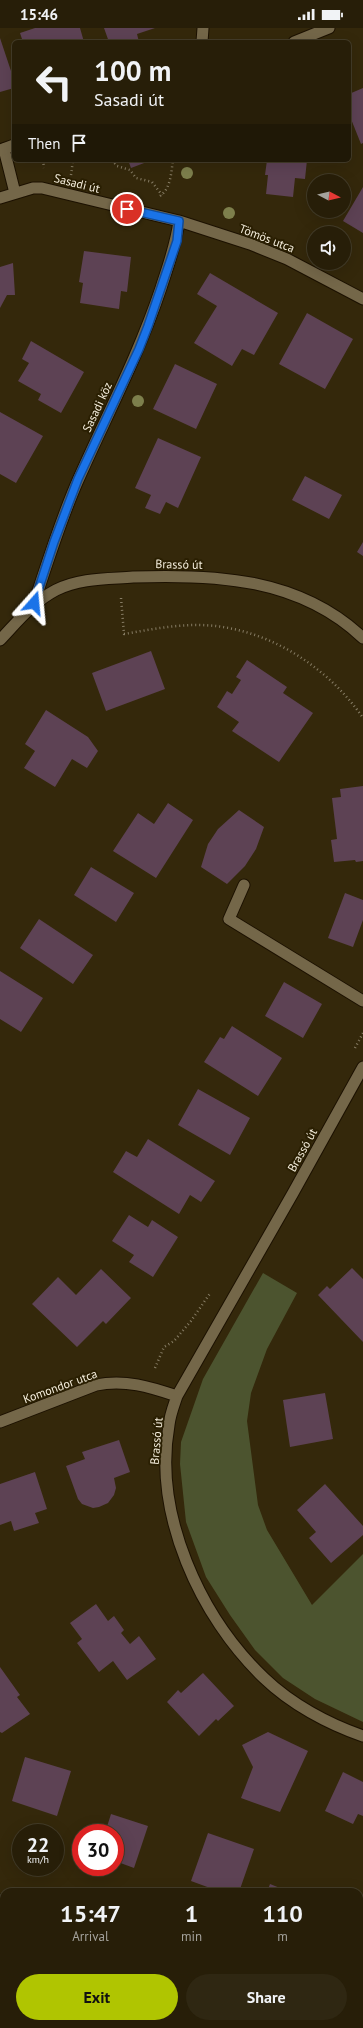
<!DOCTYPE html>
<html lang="en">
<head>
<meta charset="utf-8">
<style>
	:root { --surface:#271e08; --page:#2f2712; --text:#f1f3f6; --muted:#a4a29c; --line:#433c29; --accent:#b0c501 }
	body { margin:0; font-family:"PT Sans",sans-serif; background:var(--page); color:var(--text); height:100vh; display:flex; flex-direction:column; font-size:15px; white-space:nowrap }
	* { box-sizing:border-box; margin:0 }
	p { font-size:13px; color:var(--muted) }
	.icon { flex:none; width:22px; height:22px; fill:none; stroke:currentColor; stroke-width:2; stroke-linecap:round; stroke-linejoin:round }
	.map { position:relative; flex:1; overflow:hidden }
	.sheet { position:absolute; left:0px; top:1860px; width:363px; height:140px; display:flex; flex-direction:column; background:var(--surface); border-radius:12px 12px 0 0; box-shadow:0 4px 16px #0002,0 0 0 1px var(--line) }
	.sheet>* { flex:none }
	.hud { position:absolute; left:12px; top:12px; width:339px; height:122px; border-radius:6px; box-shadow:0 4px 16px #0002,0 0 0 1px var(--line); background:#271e08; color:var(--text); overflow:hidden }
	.needle { width:26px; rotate:97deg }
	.buttons { position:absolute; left:307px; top:146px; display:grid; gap:8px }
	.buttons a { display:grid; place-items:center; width:44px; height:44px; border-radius:50%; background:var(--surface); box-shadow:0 4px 16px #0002,0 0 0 1px var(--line); font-size:20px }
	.speed { position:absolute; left:12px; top:1796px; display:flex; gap:8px; font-size:20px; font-weight:700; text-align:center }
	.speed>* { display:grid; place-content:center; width:52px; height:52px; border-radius:50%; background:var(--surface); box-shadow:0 4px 16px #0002,0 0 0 1px var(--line); line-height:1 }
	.speed small { font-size:10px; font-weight:400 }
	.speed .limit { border:6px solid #d22; background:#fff; color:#111 }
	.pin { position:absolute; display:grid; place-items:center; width:34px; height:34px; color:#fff; margin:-17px; border:2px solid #fff; border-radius:50%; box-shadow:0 1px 4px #0007 }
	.me { position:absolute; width:44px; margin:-22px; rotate:18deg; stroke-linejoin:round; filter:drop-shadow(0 0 3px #0008) }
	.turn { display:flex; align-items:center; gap:14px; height:84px; padding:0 16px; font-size:18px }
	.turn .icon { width:52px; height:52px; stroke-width:2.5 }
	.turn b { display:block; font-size:28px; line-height:34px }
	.then { display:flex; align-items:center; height:38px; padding:0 16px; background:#0003; gap:8px; font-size:15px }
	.eta { display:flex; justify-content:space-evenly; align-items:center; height:68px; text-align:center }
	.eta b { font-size:24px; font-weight:600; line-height:28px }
	.cta { display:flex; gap:8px; margin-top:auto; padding:8px 16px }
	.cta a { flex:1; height:46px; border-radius:24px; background:var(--accent); color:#111; font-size:16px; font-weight:600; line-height:46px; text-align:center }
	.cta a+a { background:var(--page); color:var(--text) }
	.status { display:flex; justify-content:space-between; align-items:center; height:28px; padding:0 20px; background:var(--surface); direction:ltr }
	.status svg { height:11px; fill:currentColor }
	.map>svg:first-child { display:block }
</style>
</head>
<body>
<div class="status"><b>15:46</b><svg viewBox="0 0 49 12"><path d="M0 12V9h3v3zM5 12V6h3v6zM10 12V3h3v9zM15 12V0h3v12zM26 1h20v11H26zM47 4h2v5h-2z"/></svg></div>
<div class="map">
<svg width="363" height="2000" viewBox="0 0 363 2000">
	<rect width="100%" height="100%" fill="#34280b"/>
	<!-- green -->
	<path fill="#4c542f" d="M263,1245L297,1265L267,1321L251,1365L247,1393L258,1477L267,1502L312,1577L363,1526V1694L315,1671L283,1650L255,1622L230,1587L206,1549L186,1494L180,1436L181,1414L203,1351Z"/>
	<!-- building -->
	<path fill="#5d4254" d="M35,0H80L84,14H23L20,5Z
		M104,0H155L137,6L139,14H109Z
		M0,10L14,52V60L0,64Z
		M363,60V115L361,116L349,86V66Z
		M128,132H152L131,140Z
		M267,132H307L305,151L295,150L293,169L266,166L268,147H265Z
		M363,159V205L343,193Z
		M84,223L131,229L127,264L121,263L119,281L80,275L83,255L79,254Z
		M13,235L15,267H7L0,280V239Z
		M210,245L278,285L254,327L242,321L232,338L194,315L217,278L197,266Z
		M307,285L353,311L325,361L279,336Z
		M31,313L84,344L61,385L38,372L41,366L18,353L29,335L22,331Z
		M175,336L217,356L196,401L153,381Z
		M0,384L43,408L16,455L0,446Z
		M158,410L201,429L178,480L166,474L160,486L145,480L151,467L135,460Z
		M305,448L342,467L329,491L292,472Z
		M363,514V528L357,524Z
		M151,623L165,661L106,683L92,645Z
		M247,632L287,659L283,665L313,685L279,734L232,703L239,694L217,679L227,663L232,666L241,652L236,649Z
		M46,682L88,709L98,723L87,740L72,731L55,759L24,740L35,723L25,716Z
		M363,758V833L356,834L355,832L334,834L331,812L337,811L332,770L341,769L340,761Z
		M168,775L193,792L156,850L113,823L138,785L154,796Z
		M239,782L264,799L256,821L245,838L227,856L201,839L208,816L218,801Z
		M91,839L134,865L116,894L74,867Z
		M345,865L363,872V892L353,919L328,910Z
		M39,891L93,927L73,956L20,920Z
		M0,943L43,970L21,1004L0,991Z
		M284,954L322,976L303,1010L265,988Z
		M232,998L282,1030L258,1068L204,1034L220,1009L224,1011Z
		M198,1061L250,1090L230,1127L178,1097Z
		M148,1111L215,1153L201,1174L190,1167L179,1186L113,1144L126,1123L137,1129Z
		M129,1187L148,1199L152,1192L178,1209L153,1249L129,1234L134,1227L112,1213Z
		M352,1240L363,1251V1314L318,1267L327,1258L330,1261Z
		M101,1241L131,1270L106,1296L103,1293L77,1319L32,1276L58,1249L76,1267Z
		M325,1365L333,1411L290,1419L283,1372Z
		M119,1412L130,1444L114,1450L116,1460L114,1467L108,1475L99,1479L93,1480L82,1476L78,1471L66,1438L85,1431L82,1424Z
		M35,1444L47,1481L35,1485L39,1495L14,1503L11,1493L0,1497V1456Z
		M325,1456L363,1498V1507L331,1535L309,1510L316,1504L297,1482Z
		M96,1576L108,1593L114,1588L124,1602L121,1605L130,1616L139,1608L156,1631L127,1652L113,1633L99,1644L77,1615L82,1611L70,1595Z
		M0,1639L20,1667L17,1669L30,1686L2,1705L0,1704Z
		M203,1645L234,1678L218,1693L216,1691L199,1708L167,1674L178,1662L181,1665Z
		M268,1704L308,1723L280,1784L241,1770L253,1739L242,1717Z
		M25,1729L71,1743L57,1788L12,1773Z
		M343,1744L363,1754V1788L358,1786L353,1796L325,1783Z
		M111,1786L148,1798L134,1840L115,1833V1805H105Z
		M208,1805L254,1821L239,1864H221L191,1853Z
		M270,1856L290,1864H267Z
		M0,1919L4,1920V1938L1,1947H4V1965L0,1964Z
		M51,1996H104L102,2000H49Z
		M185,1996H221L219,2000H195Z"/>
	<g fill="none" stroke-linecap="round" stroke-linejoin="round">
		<defs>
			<path id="service" d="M244,857L229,891L363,973"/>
			<path id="minor" d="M202,14L203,0
				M4,121L15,165
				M0,170L33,160H42L179,193L250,216L287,231L363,271
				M34,575C48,533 61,490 79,450C107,387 139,326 161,260C168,238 176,217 179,193
				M0,612C18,593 33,574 56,562C80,550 107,551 133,549C216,546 300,550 363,610
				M363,1039L293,1165L177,1368C174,1377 170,1387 169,1397C153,1486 200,1589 264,1650C291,1676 328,1696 363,1708
				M0,1394L96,1357C125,1351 150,1359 177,1368
				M0,1872L4,1873
				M359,1996L363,1997"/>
			<path id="tertiary" d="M294,14L329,0
				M0,122L14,117"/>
		</defs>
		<!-- service casing -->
		<use href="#service" stroke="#1c1100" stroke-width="13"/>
		<!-- minor casing -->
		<use href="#minor" stroke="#1c1100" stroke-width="13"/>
		<!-- tertiary casing -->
		<use href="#tertiary" stroke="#1c1100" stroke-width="13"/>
		<!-- path -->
		<path stroke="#877d65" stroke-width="2.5" stroke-dasharray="1 3" stroke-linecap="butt" d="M43,132L44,140
			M112,132L117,138L130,142L136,150L152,154L162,167
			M71,147L73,132
			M160,168C171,160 171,145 173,132
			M121,570L124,606C148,602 172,597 197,597C263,597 327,637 363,690
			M355,1020L363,1005
			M155,1340L164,1319L174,1313L191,1293L211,1264
			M359,1897L363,1889"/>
		<!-- service -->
		<use href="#service" stroke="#746749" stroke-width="11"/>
		<!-- minor -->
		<use href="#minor" stroke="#746749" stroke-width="11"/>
		<!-- tertiary -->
		<use href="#tertiary" stroke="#746749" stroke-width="11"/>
	</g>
	<!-- trees -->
	<g fill="#7d7f4c">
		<circle cx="187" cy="145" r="6"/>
		<circle cx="229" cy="185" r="6"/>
		<circle cx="138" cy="373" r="6"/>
	</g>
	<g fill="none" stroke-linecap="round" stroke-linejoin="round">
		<defs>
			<path id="route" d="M34,575L54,514L78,451L139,321L148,298L177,213L179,193L127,181"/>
		</defs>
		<!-- route casing -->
		<use href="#route" stroke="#114b97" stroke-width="10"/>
		<!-- route -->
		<use href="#route" stroke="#1a73e8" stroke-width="7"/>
	</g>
	<g text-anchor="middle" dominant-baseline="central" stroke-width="4" stroke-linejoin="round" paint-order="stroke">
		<!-- street labels -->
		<g font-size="12" fill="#f5eedd" stroke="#2a1f02">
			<text transform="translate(77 155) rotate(14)">Sasadi út</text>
			<text transform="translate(267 210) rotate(21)">Tömös utca</text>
			<text transform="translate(97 379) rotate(-65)">Sasadi köz</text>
			<text transform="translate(179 536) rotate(1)">Brassó út</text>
			<text transform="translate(302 1122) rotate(-61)">Brassó út</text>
			<text transform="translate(60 1358) rotate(-20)">Komondor utca</text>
			<text transform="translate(156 1413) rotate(-85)">Brassó út</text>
		</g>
	</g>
</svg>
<div class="buttons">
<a><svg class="needle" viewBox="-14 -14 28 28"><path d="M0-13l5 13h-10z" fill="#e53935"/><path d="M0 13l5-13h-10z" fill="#a4a29c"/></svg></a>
<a><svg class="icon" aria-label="sound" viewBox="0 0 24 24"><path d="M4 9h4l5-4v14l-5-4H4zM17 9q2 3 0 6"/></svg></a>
</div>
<div class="speed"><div>22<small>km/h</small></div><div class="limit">30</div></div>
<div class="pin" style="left:127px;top:181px;background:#d93025"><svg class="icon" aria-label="arrive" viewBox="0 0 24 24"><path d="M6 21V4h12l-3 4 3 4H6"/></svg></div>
<svg class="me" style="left:34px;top:575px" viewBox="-20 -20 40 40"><path d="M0-17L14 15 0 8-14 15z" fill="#1a73e8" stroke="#fff" stroke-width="4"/></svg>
<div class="hud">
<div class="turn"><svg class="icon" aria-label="left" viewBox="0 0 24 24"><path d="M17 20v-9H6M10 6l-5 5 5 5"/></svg><div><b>100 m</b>Sasadi út</div></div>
<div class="then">Then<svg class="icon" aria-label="arrive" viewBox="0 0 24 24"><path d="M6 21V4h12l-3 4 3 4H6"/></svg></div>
</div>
<section class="sheet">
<div class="eta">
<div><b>15:47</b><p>Arrival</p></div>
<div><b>1</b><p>min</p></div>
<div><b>110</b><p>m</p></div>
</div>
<div class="cta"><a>Exit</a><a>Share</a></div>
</section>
</div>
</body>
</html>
